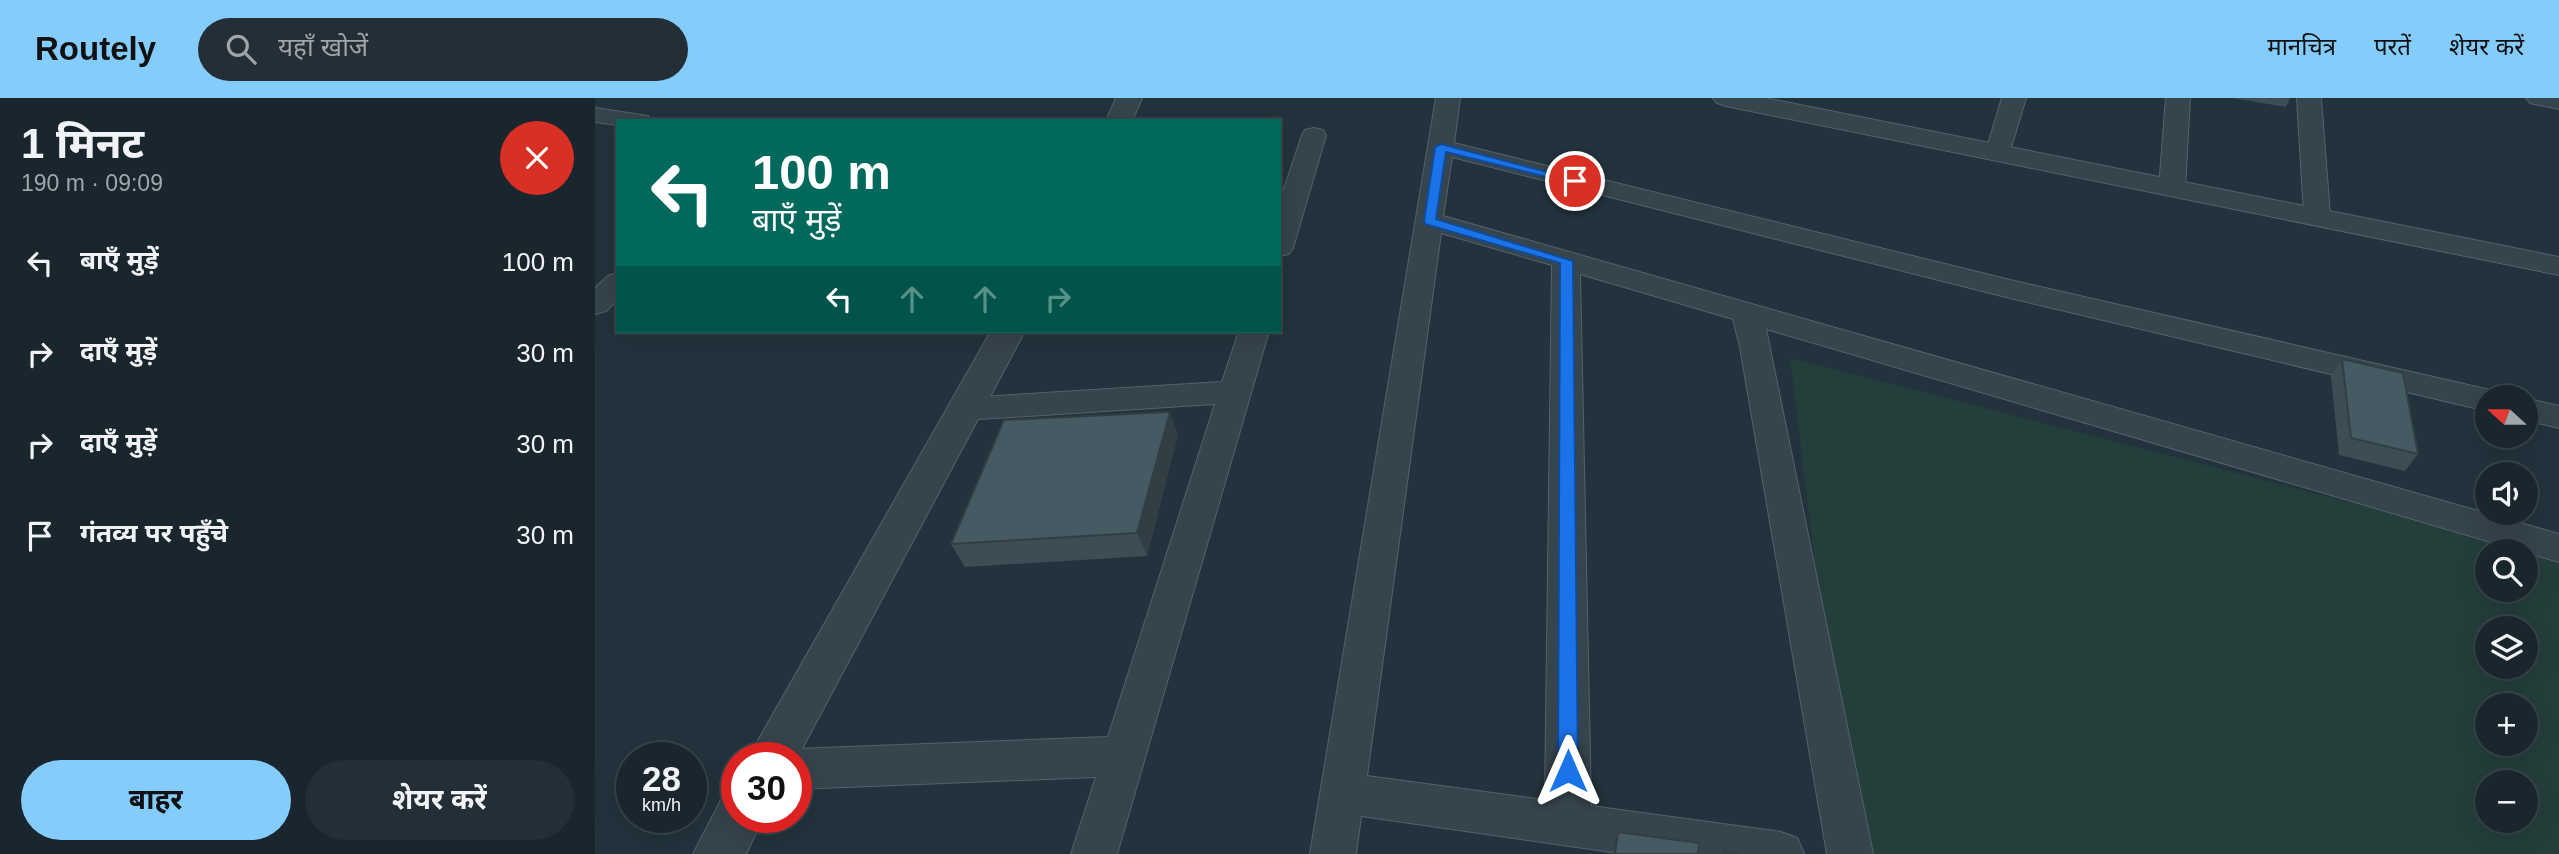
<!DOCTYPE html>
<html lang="hi">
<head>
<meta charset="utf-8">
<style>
	:root { --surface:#1a262e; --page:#232e36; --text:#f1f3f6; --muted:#9fa5aa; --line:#38434a; --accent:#84ccfb }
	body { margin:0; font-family:Helvetica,"Noto Sans Devanagari",sans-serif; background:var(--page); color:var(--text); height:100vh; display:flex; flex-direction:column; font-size:26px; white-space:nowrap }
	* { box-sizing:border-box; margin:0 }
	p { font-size:23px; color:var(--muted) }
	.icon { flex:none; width:38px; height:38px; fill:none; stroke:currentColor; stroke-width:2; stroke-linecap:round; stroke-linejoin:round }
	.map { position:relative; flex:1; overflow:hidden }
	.sheet { display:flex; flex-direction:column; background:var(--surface); width:595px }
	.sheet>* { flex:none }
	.top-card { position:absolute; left:21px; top:21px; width:665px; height:214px; border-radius:0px; box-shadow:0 7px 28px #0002,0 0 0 2px var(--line); background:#00695c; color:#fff; overflow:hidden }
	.needle { width:46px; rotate:291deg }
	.tools { position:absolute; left:1880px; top:287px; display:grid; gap:14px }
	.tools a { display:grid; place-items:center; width:63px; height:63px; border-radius:50%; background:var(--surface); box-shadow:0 7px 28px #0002,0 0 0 2px var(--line); font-size:35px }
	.speed { position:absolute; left:21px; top:644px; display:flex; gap:14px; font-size:35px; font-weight:700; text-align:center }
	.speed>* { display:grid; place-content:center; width:91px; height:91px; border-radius:50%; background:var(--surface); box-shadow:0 7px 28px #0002,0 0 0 2px var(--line); line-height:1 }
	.speed small { font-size:18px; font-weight:400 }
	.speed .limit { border:10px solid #d22; background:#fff; color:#111 }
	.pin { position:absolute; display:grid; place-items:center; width:60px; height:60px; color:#fff; margin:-30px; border:4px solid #fff; border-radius:50%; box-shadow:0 2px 7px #0007 }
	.me { position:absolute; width:77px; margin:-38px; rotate:0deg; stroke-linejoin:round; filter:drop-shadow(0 0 5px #0008) }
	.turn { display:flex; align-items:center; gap:24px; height:147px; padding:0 21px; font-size:32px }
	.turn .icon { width:91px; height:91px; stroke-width:2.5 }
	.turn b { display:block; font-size:49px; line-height:60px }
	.lanes { display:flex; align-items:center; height:66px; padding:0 21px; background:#0003; justify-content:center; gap:35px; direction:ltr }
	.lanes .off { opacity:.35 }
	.round { display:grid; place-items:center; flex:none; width:74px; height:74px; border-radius:37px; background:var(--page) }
	.overview { display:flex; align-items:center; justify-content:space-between; height:119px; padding:0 21px }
	h1 { font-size:42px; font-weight:700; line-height:52px }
	.button { display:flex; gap:14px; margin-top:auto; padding:14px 21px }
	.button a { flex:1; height:80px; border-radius:42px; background:var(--accent); color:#111; font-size:28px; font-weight:700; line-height:80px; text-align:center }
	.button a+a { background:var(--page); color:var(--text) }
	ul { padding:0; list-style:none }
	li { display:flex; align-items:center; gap:21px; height:91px; padding:0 21px }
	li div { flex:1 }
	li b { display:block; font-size:26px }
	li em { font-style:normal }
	header { display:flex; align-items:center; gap:42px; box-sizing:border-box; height:98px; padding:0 35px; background:var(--accent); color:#111 }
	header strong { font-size:33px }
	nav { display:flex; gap:38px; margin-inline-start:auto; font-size:24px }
	.search { width:490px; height:63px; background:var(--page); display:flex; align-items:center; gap:18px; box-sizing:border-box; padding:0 24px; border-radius:38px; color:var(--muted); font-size:26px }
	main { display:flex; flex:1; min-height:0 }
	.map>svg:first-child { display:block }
</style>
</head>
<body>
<header>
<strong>Routely</strong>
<div class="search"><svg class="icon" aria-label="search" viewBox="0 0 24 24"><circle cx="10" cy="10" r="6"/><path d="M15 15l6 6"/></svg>यहाँ खोजें</div>
<nav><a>मानचित्र</a><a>परतें</a><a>शेयर करें</a></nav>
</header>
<main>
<section class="sheet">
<div class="overview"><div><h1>1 मिनट</h1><p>190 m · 09:09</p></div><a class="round" style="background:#d93025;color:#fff"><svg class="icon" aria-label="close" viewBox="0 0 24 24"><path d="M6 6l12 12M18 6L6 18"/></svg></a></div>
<ul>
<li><svg class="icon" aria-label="left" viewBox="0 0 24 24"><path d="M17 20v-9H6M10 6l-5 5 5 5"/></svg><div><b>बाएँ मुड़ें</b></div><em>100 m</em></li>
<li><svg class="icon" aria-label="right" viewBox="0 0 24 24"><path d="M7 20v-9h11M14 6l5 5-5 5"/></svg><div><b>दाएँ मुड़ें</b></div><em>30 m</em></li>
<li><svg class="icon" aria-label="right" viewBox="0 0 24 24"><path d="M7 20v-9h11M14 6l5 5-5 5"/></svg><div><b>दाएँ मुड़ें</b></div><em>30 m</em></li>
<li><svg class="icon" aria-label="arrive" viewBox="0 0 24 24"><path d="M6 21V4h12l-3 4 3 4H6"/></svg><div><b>गंतव्य पर पहुँचे</b></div><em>30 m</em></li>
</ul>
<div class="button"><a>बाहर</a><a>शेयर करें</a></div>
</section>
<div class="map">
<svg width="1964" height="756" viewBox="0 0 1964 756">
	<rect width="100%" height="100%" fill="#22333d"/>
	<!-- green -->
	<path fill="#243e3b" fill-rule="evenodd" d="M1195,260L1964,458V756H1255ZM1892,453H1930V492H1892ZM1892,530H1930V569H1892ZM1892,607H1930V646H1892ZM1892,684H1930V723H1892Z"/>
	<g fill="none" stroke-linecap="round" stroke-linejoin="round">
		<defs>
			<path id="minor" d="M841,0H865L859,45L1411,181L1904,294L1907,299H1892V313L1411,199L857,59L848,118L1964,436V464L1171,231L1278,756H1232L1145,249L1138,221L985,176L996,708L1186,734L1202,740L1209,756H1030L766,718L761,756H715ZM846,135L957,167L950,702L772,678Z
				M1407,0H1431L1415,53L1412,58L1403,60L1394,58L1391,53Z
				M1571,0H1595L1590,90L1586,96L1577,98L1568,96L1564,90Z
				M1702,0H1726L1735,117L1732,123L1722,125L1712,123L1709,117Z
				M1931,0H1964V11L1935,5Z
				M0,10L53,18L56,23H23V27L0,24Z
				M719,30L728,32L731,37L698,150L694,156L684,158V106L707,37L710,32Z
				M23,175V201L11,213L0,216V190L13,178Z
				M644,233H674L522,756H476L501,679L201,691V660H184L201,651L513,639L620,306L370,322L358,319L354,311L358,303L370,300L627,284Z
				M1930,300L1964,308V330L1930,322Z"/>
			<path id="tertiary" d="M521,0H547L537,23H511Z
				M1118,0H1170L1964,159V177L1131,8L1122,5Z
				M396,233H430L201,662L153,660Z
				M142,696V719H169L151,756H98L126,702Z"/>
		</defs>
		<!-- minor casing -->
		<use href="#minor" stroke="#54626b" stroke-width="2"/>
		<!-- tertiary casing -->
		<use href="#tertiary" stroke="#54626b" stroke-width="2"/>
		<!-- minor -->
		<use href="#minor" fill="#36444d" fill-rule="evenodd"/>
		<!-- tertiary -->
		<use href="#tertiary" fill="#36444d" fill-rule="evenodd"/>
	</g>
	<!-- wall -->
	<path fill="#3c4d55" d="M1637,0H1695L1691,9Z
		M1747,261L1823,356L1810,373L1744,357L1736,278Z
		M583,336L552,458L370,469L356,446Z"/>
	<!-- shaded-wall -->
	<path fill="#313f45" d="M575,314L583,336L552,458L542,435Z"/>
	<!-- building -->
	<path fill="#465a63" stroke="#313f45" stroke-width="2" d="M1747,261L1808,275L1823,356L1756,340Z
		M575,314L542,435L356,446L409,322Z
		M1023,734L1104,745L1103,756H1020Z
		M1129,753L1146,756H1129Z"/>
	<!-- route -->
	<path fill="#1a73e8" stroke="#114b97" stroke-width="2" d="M846,46L986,83L980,86L851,54L841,121L978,163L983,673L980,680L973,682L966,680L963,673L965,165L830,126L829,123L840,49Z"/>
</svg>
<div class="tools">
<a><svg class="needle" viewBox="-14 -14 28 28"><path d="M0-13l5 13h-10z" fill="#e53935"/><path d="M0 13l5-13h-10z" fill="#9fa5aa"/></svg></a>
<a><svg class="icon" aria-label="sound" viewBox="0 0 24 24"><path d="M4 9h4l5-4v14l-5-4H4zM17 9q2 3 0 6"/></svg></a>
<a><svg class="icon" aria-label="search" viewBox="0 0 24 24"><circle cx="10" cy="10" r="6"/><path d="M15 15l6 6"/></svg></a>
<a><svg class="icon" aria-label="layers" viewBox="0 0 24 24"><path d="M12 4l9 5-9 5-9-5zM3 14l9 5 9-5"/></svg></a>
<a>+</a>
<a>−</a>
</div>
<div class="speed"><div>28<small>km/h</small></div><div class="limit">30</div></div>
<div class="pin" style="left:980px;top:83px;background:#d93025"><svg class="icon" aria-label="arrive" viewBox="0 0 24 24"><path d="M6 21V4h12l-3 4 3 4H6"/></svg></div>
<svg class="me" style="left:973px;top:673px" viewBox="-20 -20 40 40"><path d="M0-17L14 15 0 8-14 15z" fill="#1a73e8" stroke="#fff" stroke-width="4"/></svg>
<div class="top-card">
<div class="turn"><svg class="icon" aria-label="left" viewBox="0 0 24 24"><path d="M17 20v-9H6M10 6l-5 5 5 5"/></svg><div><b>100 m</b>बाएँ मुड़ें</div></div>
<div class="lanes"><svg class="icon" aria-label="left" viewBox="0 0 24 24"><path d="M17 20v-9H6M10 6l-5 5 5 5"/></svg><svg class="icon off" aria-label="ahead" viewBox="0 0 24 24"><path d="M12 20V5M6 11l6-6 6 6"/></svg><svg class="icon off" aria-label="ahead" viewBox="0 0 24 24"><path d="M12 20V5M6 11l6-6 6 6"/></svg><svg class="icon off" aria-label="right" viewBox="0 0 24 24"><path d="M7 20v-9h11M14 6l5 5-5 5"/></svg></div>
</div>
</div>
</main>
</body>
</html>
